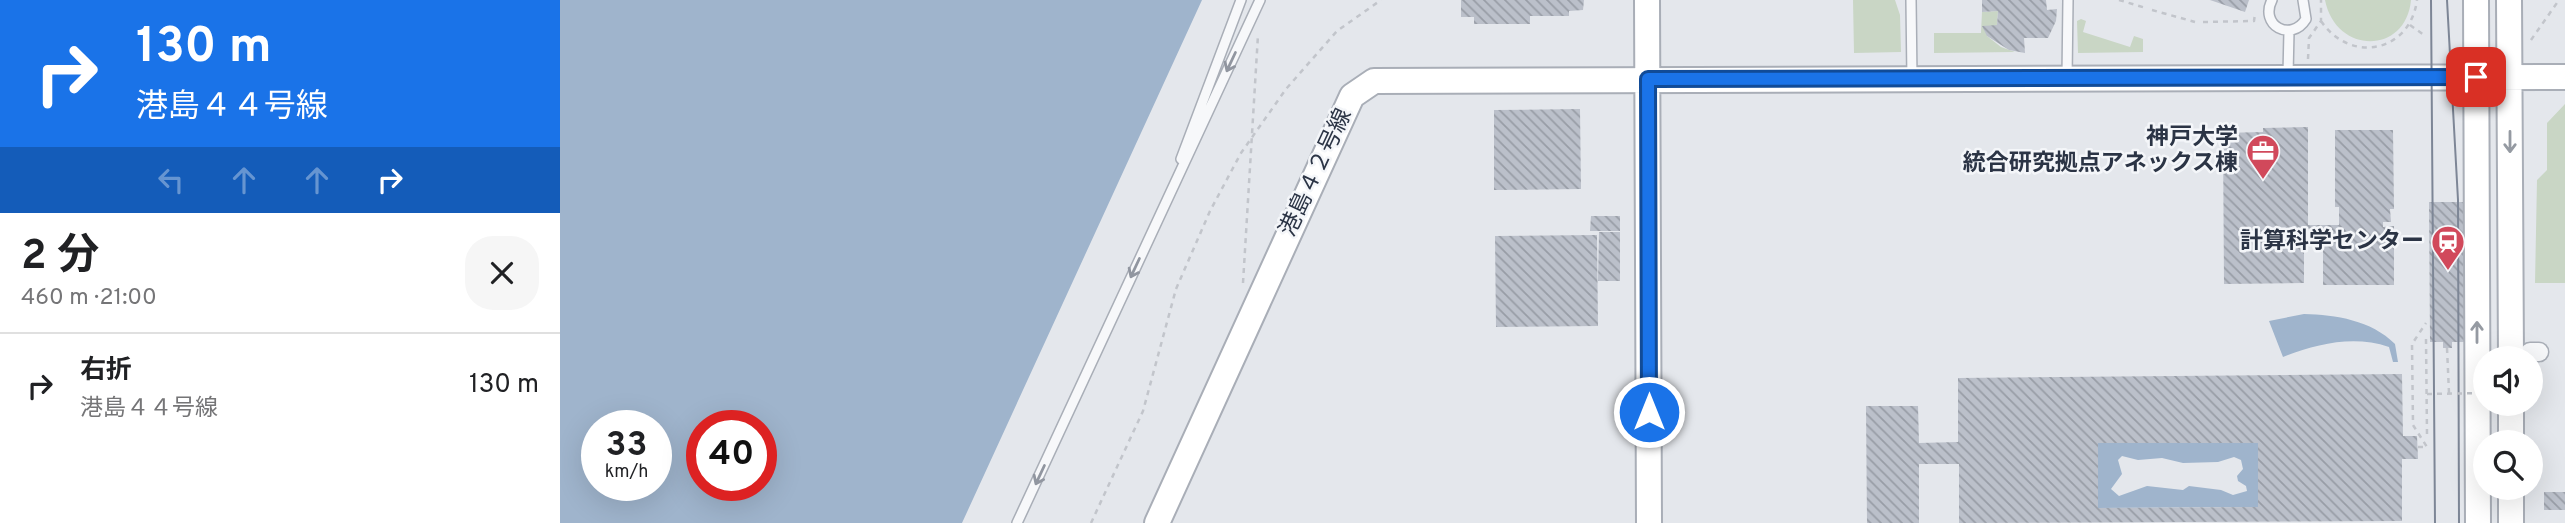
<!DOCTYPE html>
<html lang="ja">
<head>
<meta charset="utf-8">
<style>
	:root { --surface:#fff; --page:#f6f6f6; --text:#202124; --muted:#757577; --line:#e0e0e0 }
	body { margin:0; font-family:Overpass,"Noto Sans JP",sans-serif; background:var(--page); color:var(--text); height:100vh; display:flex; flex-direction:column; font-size:26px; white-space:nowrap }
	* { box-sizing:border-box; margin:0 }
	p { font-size:23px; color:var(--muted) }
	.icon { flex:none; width:38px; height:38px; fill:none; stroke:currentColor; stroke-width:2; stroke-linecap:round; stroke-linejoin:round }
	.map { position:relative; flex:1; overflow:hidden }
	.side { display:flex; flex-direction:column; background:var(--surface); width:560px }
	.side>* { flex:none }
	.hud { background:#1a73e8; color:#fff; overflow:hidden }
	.fabs { position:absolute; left:1913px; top:346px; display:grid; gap:14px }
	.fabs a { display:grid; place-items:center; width:70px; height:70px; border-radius:50%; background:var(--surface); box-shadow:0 7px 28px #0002; font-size:35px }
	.speed { position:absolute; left:21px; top:410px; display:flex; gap:14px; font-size:35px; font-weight:700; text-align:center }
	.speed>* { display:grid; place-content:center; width:91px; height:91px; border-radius:50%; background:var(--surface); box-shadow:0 7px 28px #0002; line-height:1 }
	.speed small { font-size:18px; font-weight:400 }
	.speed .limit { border:10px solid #d22; background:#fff; color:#111 }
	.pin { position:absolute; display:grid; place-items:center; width:60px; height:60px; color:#fff; margin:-30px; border-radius:14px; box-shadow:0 4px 10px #0006 }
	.me { position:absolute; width:77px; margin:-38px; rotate:0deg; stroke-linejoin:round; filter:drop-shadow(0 0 5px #0008) }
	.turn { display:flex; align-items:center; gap:24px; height:147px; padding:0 21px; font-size:32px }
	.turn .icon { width:91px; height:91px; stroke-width:2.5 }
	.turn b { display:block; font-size:49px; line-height:60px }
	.lanes { display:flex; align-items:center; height:66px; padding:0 21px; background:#0003; justify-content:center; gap:35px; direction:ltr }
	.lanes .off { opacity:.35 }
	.round { display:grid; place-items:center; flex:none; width:74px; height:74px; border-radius:28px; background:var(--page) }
	.headline { display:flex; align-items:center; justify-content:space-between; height:119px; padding:0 21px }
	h1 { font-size:42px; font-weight:700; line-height:52px }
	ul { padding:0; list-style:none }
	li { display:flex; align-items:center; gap:21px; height:105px; padding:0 21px; border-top:2px solid var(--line) }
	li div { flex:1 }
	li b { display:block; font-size:26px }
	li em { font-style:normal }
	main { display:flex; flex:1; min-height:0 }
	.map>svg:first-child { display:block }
</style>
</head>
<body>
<main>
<section class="side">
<div class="hud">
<div class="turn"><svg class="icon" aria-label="right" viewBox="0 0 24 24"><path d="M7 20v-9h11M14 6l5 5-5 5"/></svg><div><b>130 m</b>港島４４号線</div></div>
<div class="lanes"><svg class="icon off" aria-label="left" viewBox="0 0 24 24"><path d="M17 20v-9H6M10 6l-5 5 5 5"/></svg><svg class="icon off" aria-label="ahead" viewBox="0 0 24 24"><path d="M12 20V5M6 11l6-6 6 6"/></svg><svg class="icon off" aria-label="ahead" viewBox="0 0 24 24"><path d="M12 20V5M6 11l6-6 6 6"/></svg><svg class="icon" aria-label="right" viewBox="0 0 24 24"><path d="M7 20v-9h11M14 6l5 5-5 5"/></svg></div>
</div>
<div class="headline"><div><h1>2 分</h1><p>460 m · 21:00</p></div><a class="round"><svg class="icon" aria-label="close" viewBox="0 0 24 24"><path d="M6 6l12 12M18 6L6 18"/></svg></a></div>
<ul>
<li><svg class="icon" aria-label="right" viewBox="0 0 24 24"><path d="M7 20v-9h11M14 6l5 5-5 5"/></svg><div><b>右折</b><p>港島４４号線</p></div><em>130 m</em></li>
</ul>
</section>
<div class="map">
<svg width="2005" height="523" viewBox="0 0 2005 523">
	<defs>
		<pattern id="building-back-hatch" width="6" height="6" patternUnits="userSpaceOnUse" patternTransform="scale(1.75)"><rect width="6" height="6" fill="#bbc0ca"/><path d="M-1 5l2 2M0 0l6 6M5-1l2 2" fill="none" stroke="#989da6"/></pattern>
	</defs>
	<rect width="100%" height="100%" fill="#e4e7ec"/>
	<!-- grass -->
	<path fill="#c9d6c5" d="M1293,0H1335L1340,15L1341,52L1294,53Z
		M1765,0H1851C1846,55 1776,55 1765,0Z
		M1438,11L1437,25L1427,36L1441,47L1455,52L1374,53V33H1421L1422,12Z
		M1521,19L1526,21L1523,32L1570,47L1574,36L1583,39V52L1518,53L1517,21Z
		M2005,104V283H1975L1977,180L1987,170V123Z"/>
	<!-- water -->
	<path fill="#9fb4cc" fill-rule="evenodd" d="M0,0H642L402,523H0ZM37,425H96V485H37ZM142,425H201V485H142Z
		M1744,314C1776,315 1811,320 1835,344L1838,362H1833L1829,347C1793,335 1757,344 1723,357L1709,321Z
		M1538,443H1698V507L1538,508ZM1562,456L1578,460L1602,458L1623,463L1658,462L1674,457L1681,460L1683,469L1677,476L1678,481L1686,486L1687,491L1673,495L1661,490L1629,486L1623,490L1587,486L1559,496L1551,489L1562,474L1558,460Z"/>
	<!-- building -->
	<path fill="url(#building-back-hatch)" fill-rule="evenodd" d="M901,0H1024L1023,10L1009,11V16H970V24H914V17H901Z
		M1422,0H1486L1487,10L1497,9L1496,21L1488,38H1464L1465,53L1449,50L1427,36L1422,26L1437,25L1438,11L1422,12Z
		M1650,0H1689L1685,12Z
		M1020,109L1021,189L934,190V110Z
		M1748,127V225H1779V207H1775V130H1833L1834,209H1830L1831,222H1823V227L1834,226V285H1763V228L1744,229V283L1664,284L1663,133L1703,132V128Z
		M1869,202H1904V342H1892V348H1883V342H1870Z
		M1031,216H1060V231H1030Z
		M1039,232H1060V281H1038Z
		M1037,235L1038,326L936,327L935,236Z
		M1842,374L1843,436H1857L1858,459H1842V521L1399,523V464H1359V523H1307L1306,406H1358L1359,443L1398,442V378ZM1538,443H1698V507L1538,508Z
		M1984,492H2005V510H1984Z"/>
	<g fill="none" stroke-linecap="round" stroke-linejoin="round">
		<defs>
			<path id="lane" d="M1351,0L1352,79
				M1712,0C1699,25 1731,43 1746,19L1743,0
				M1728,75L1729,31
				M1507,78L1508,0
				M621,159L681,0
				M457,523L700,0"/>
			<path id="street" d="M1970,352H1979"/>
			<path id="secondary" d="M1087,0L1089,523
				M1916,0L1918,523
				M1949,0L1951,359
				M1951,404V443
				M1951,488V523
				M597,523L792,96L814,81L2005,77"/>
		</defs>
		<!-- lane casing -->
		<use href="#lane" stroke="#a9aeb7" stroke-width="12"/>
		<!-- street casing -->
		<use href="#street" stroke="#a9aeb7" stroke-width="21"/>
		<!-- secondary casing -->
		<use href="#secondary" stroke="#a9aeb7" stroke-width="28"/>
		<!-- path -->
		<path stroke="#c2c5cb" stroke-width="2.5" stroke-dasharray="5 5" stroke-linecap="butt" d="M1559,0L1586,8
			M1592,10L1635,22
			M1761,21C1790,64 1850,53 1857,0
			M1643,22L1694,21L1695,14
			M1850,25L1864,35
			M1971,40L1999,0
			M1748,59L1749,38L1761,21V0
			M683,283L698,35
			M1866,339L1867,435
			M1887,348L1889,393
			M1970,391H1979V369
			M1858,447H1867L1853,425L1852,344L1866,323
			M531,523L583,411L616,289L650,211L681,153L726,89L777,31L821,0"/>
		<!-- lane -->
		<use href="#lane" stroke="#f7f8fa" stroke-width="9"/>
		<!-- street -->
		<use href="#street" stroke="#f7f8fa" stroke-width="18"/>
		<!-- secondary -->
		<use href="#secondary" stroke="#fff" stroke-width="24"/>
		<!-- tram -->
		<path stroke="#7d8696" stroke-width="2" d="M1871,0L1875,523
			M1887,0L1898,200L1899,523"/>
		<!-- path-bridge -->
		<path stroke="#c2c5cb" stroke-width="2.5" stroke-dasharray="5 5" stroke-linecap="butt" d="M1867,394L1925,393"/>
	</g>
	<!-- one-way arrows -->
	<defs><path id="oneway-shaft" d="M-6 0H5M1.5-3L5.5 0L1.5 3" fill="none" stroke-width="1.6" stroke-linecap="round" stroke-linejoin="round" transform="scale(1.75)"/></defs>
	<g stroke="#9196a0">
		<use href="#oneway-shaft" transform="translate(671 62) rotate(115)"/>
		<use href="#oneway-shaft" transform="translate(575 268) rotate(115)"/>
		<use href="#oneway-shaft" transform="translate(480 475) rotate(115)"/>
	</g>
	<g stroke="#959aa2">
		<use href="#oneway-shaft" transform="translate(1950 142) rotate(90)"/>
		<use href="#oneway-shaft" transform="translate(1917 332) rotate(-90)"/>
	</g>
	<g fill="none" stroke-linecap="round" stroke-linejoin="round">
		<defs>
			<path id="route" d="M1089,412L1088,79L1916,77"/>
		</defs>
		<!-- route casing -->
		<use href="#route" stroke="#114b97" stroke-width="18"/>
		<!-- route -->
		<use href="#route" stroke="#1a73e8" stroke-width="12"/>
	</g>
	<!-- icons -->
	<defs>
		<symbol id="office-pin" viewBox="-11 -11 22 30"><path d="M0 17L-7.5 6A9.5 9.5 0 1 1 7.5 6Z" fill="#d1495b" stroke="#f4f6f9"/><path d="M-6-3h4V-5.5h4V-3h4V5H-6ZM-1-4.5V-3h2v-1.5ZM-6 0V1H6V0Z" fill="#fff"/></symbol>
		<symbol id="station-pin" viewBox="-11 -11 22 30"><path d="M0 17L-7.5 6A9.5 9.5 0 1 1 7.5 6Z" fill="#d1495b" stroke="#f4f6f9"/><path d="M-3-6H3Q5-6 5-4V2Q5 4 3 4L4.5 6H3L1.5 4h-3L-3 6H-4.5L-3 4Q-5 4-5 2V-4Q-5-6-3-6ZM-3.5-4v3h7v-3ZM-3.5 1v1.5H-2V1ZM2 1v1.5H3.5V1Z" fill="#fff"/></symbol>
	</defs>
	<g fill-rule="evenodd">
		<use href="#office-pin" x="1684" y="132" width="38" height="52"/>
		<use href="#station-pin" x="1869" y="223" width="38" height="52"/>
	</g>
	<g text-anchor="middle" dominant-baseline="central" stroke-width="5" stroke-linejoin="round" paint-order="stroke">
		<!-- poi labels -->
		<g font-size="23" font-weight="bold" fill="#2b3445" stroke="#f4f6f9" text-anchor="end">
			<text x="1678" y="138">神戸大学<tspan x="1678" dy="26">統合研究拠点アネックス棟</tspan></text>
			<text x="1864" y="242">計算科学センター</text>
		</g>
		<!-- street labels -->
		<g font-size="23" fill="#2b3445" stroke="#f4f6f9">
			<text transform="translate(757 173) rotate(-65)">港島４２号線</text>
		</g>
	</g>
</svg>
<div class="fabs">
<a><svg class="icon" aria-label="sound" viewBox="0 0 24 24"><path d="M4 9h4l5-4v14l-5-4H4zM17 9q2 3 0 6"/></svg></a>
<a><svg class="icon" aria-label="search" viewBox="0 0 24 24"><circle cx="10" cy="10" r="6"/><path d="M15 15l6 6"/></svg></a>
</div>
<div class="speed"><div>33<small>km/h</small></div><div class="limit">40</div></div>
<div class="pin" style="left:1916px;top:77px;background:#d93025"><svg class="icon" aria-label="arrive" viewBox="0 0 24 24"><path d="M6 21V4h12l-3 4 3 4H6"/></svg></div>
<svg class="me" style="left:1089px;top:412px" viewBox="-20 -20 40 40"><circle r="17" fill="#1a73e8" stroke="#fff" stroke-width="3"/><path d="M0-11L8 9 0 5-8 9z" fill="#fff"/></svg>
</div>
</main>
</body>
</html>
